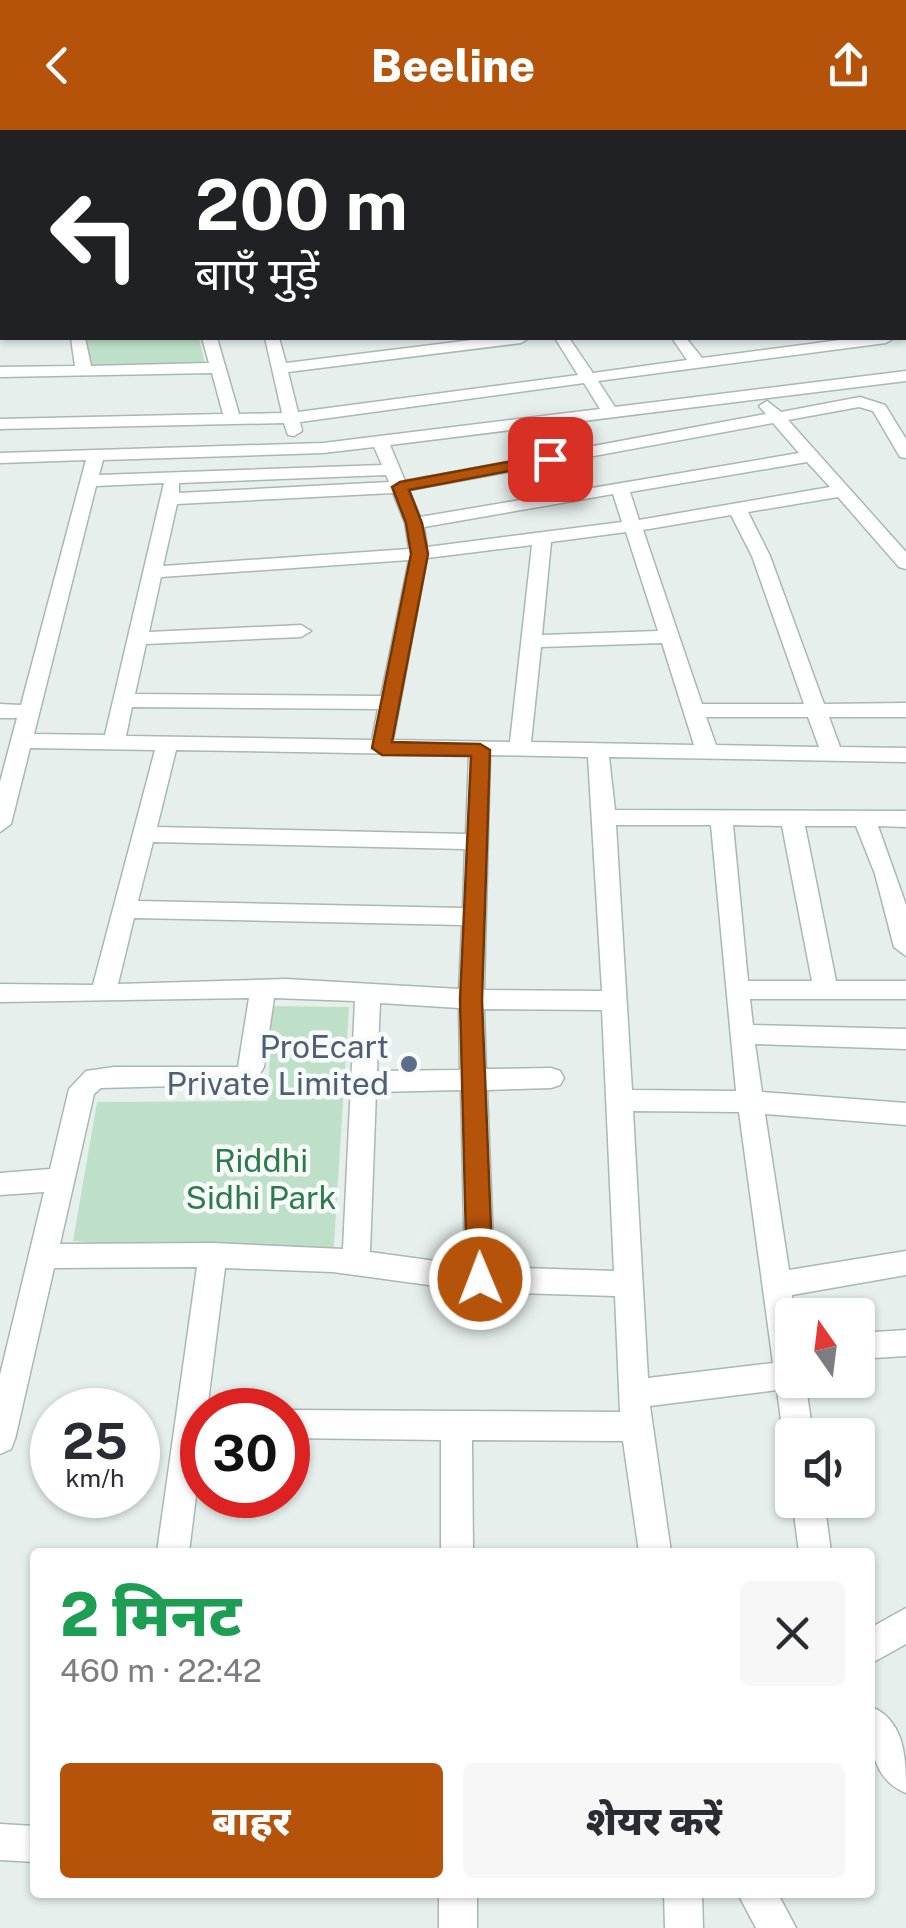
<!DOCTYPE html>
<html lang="hi">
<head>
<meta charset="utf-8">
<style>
	:root { --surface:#fff; --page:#f7f7f7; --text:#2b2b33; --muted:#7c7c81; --accent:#b45309 }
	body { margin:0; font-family:"Public Sans","Noto Sans Devanagari",sans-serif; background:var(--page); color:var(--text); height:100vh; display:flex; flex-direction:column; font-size:38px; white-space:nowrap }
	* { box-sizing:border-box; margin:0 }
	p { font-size:32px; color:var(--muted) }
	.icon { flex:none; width:55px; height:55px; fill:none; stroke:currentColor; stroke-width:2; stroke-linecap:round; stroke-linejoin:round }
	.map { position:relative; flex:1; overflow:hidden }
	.details { position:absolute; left:30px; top:1418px; width:845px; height:350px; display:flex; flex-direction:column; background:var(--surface); border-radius:10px; box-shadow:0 2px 8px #0004 }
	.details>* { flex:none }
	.hud { position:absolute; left:0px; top:0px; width:908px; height:210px; box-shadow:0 2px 8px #0004; background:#202124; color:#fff; overflow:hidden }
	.needle { width:65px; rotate:346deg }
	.buttons { position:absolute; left:775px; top:1168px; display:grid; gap:20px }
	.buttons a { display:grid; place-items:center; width:100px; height:100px; border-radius:10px; background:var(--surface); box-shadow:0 2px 8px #0004; font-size:50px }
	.speed { position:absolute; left:30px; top:1258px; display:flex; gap:20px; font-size:50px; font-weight:700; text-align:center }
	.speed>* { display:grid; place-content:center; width:130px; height:130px; border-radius:50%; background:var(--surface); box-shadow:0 2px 8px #0004; line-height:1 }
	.speed small { font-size:25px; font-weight:400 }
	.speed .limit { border:15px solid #d22; background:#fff; color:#111 }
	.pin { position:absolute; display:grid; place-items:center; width:85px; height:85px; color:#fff; margin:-42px; border-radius:20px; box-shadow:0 5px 15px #0006 }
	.me { position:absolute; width:110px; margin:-55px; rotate:359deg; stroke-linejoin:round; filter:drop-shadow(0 0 8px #0008) }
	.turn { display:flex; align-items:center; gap:35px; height:210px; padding:0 30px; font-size:45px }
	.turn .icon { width:130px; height:130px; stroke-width:2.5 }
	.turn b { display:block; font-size:70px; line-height:85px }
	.round { display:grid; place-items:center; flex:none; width:105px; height:105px; border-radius:10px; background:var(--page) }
	.overview { display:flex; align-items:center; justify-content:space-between; height:170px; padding:0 30px }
	h1 { font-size:60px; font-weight:800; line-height:75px; color:#1e9e55 }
	.button { display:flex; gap:20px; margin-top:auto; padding:20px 30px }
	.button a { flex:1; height:115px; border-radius:10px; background:var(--accent); color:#fff; font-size:40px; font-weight:800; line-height:115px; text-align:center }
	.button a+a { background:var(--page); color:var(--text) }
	header { display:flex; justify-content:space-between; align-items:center; height:130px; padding:0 30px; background:var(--accent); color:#fff; font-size:45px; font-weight:800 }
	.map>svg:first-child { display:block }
</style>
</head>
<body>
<header><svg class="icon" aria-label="back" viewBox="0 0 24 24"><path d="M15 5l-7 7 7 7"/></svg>Beeline<svg class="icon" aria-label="share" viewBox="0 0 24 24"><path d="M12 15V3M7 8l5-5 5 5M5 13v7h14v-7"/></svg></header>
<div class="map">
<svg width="906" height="1798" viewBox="0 0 906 1798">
	<rect width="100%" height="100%" fill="#e6efeb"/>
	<!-- green -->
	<path fill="#bfe0c8" d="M86,208H199L205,234L91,236Z
		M272,876L349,877L333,1130L73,1111L97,972L268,971Z"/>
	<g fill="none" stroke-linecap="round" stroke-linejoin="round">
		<!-- river -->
		<path fill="#8ec9d4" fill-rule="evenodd" d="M782,0H804L806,2H784Z
			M905,142H906V156H905Z"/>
		<defs>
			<path id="minor" d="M243,0H255L256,2H244Z
				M332,0H345L346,2H334Z
				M420,0H433L434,2H422Z
				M518,0H531L532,2H520Z
				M604,0H617L618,2H606Z
				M687,0H700L701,2H689Z
				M843,0H856L857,2H845Z
				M0,14H2V22H0Z
				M2,47V55L0,56V48Z
				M905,49H906V58H905Z
				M0,101H2V109H0Z
				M0,130H2V138H0Z
				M71,208H85L91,236L209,233L202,208H217L239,284L282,283L265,208H279L286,233L488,208H529L521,213L288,242L298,282L578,245L555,208H569L593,243L687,230L672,208H686L702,228L855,208H894L886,213L598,251L615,277L906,241V251L390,315L405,351L766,284L759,276L767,271L781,282L860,267L885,275L906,309V328L900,327L873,281L859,277L788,290L906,422V439L899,437L838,367L748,382L770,426L824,574L906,573V587H829L840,617L906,618V632L609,627L615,680L906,681V697L878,696L906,775V826L894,817L875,744L856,696H805L836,851H906V869H750L753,895L906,899V919L755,914L762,962L906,973V995L765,984L789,1140L906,1121V1145L792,1165V1250H805L813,1305H792V1317L783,1305L777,1260L650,1276L671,1422H639L623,1311L472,1310L473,1422H441V1310L288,1308V1280L620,1282L615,1166L480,1162L333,1142L225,1138L207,1280H202V1318L189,1422H157L197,1137L54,1138L15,1309L11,1319L0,1324V1245L44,1062L0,1065V1043L50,1039L69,959L86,941L114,937H238L249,868L0,872V854L93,855L155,620L30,618L11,694L0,702V652L17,588H0V574L21,575L86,330L0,333V323L323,313L600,279L584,253L300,292L302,301L294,306L288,305L284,293L0,299V289L223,284L212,243L0,247V237L75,236ZM773,293L799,323L420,387L409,360ZM374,317L382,335L99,345L103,330L323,323ZM807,332L830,357L639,390L630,362ZM386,345L389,352L179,363V353ZM164,353L105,605L34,604L96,356ZM393,363L405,393L409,419L163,436L177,374ZM613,364L622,392L427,417L424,397ZM731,385L752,426L804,574H702L643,400ZM626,402L658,501L542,505L551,412ZM532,415L510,612L393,610L427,428ZM409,430L381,566L135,564L146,514L301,507L311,501L301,495L149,502L161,447ZM662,513L694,615L531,612L541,517ZM132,577L378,579L372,610L126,606ZM706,587H808L819,617L716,615ZM176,620L469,625L466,704L157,697ZM490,625L588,627L602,861L484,860ZM616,695H711L736,961L632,960ZM733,695L782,696L812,851H748ZM153,712L465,719L463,778L138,771ZM134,788L462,795L459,859L286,849L118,854ZM274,868L355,871L343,1119L213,1113L60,1114L94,964L101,958L254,954L264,937ZM380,873L459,878L460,940L377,941ZM484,879L602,880L614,1141L494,1137L487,960L551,958L560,955L564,948L560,941L551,938L486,939ZM461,960L465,1135L370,1122L376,962ZM633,981L739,982L773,1233L648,1248Z
				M906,1200V1226L858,1229V1203Z
				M792,1369L824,1370L831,1422H799Z
				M906,1478V1514L870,1534V1498Z
				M870,1576C906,1591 906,1629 906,1663C869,1648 870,1609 870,1576Z
				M0,1694L35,1696V1732L0,1730Z
				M439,1762H477V1798H439Z
				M664,1762H702L703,1798H665Z
				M737,1762H777L796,1798H756Z"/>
		</defs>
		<!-- minor casing -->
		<use href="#minor" stroke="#a8b8b2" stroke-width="3"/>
		<!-- minor -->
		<use href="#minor" fill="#fff" fill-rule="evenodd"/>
	</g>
	<!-- route -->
	<path fill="#b45309" stroke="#753606" stroke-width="2.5" d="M550,324L556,325V332L409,360L422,393L428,424L392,612L480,614L490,620L482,870L493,1149L489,1157L480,1161L471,1157L467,1149L460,870L471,626L382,625L372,618L411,424L406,393L392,357L400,352Z"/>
	<!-- markers -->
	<circle fill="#5c6f8a" stroke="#f7fbf9" stroke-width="4" cx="409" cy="934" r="10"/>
	<g text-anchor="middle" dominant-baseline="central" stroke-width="9" stroke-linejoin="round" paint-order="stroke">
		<!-- service labels -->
		<g font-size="32" fill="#4e5e75" stroke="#f7fbf9" text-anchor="end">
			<text x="389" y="916">ProEcart<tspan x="389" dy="37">Private Limited</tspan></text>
		</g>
		<!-- park labels -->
		<g font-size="32" fill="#2d7a4b" stroke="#f7fbf9">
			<text x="261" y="1030">Riddhi<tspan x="261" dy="37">Sidhi Park</tspan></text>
		</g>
	</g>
</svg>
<div class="buttons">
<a><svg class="needle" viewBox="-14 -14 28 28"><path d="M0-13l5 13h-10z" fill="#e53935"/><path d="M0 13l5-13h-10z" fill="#7c7c81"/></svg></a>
<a><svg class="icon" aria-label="sound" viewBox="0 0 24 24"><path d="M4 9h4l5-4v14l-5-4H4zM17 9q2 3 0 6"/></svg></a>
</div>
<div class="speed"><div>25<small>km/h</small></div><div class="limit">30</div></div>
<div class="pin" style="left:550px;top:329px;background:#d93025"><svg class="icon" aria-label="arrive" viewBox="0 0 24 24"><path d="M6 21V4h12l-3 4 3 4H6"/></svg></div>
<svg class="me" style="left:480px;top:1149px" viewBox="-20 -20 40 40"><circle r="17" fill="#b45309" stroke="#fff" stroke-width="3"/><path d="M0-11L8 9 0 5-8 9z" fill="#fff"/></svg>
<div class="hud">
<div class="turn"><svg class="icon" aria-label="left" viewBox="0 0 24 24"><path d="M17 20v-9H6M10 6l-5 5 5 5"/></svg><div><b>200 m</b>बाएँ मुड़ें</div></div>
</div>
<section class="details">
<div class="overview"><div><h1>2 मिनट</h1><p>460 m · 22:42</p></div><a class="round"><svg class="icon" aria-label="close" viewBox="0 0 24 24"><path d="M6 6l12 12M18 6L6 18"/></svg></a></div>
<div class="button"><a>बाहर</a><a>शेयर करें</a></div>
</section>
</div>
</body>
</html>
